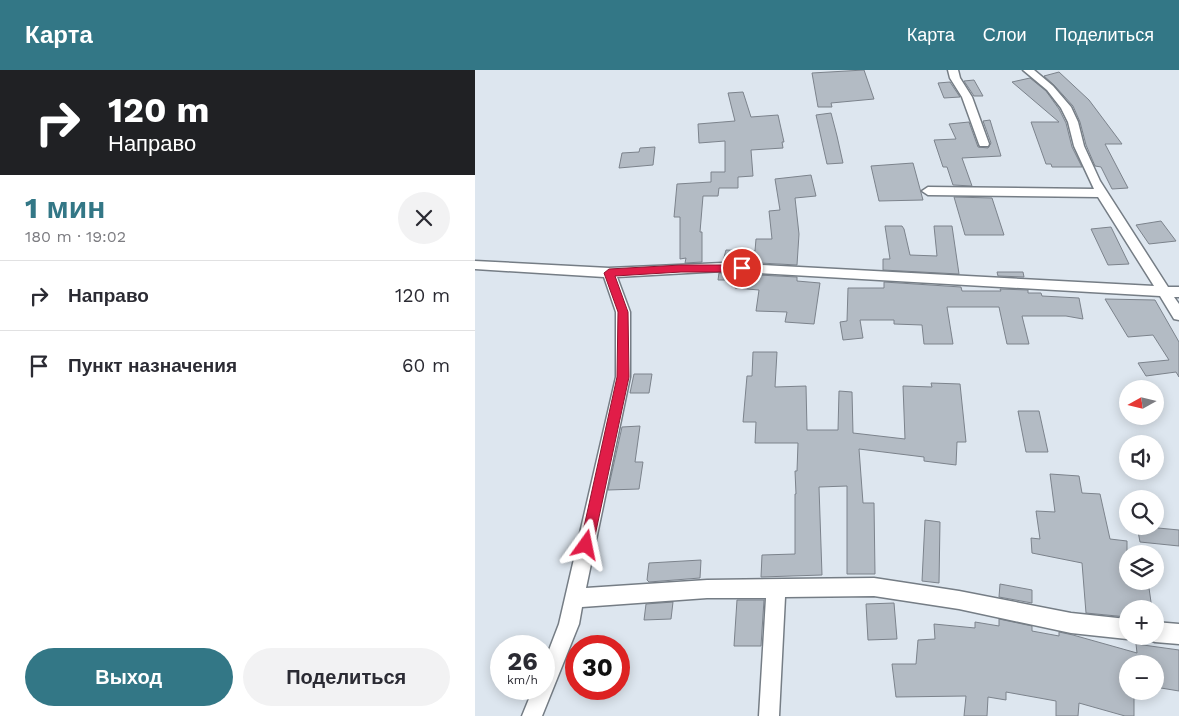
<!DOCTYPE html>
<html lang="ru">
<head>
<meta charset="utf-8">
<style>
	:root { --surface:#fff; --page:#f2f2f3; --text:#2b2b33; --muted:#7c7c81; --line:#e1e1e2; --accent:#337786 }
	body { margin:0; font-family:"Work Sans",sans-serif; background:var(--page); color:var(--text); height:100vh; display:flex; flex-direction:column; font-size:19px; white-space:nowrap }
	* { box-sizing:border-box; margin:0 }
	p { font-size:16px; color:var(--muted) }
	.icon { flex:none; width:28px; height:28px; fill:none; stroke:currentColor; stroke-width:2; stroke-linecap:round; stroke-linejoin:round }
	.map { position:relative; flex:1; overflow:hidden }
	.details { display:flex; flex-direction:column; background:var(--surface); width:475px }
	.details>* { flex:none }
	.top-card { background:#202124; color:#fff; overflow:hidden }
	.needle { width:32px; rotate:262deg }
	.controls { position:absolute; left:644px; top:310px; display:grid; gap:10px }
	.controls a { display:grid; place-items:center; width:45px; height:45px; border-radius:50%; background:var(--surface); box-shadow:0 2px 12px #0003; font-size:25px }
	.speed { position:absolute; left:15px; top:565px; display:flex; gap:10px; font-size:25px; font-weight:700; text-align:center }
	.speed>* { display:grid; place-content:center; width:65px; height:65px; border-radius:50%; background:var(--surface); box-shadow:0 2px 12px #0003; line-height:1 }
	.speed small { font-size:12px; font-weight:400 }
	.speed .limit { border:8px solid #d22; background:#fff; color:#111 }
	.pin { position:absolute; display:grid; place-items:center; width:42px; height:42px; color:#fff; margin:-21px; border:2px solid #fff; border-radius:50%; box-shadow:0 1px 5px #0007 }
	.me { position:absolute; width:55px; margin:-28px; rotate:12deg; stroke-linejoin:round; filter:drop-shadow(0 0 4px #0008) }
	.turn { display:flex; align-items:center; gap:18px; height:105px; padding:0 25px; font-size:22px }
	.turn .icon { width:65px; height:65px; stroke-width:2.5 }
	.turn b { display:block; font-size:35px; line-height:42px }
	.round { display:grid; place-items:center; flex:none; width:52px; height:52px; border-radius:26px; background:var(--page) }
	.head { display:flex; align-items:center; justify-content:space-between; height:85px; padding:0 25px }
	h1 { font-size:30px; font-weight:700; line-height:38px; color:var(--accent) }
	.primary-button { display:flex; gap:10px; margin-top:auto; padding:10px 25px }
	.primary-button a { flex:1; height:58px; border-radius:30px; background:var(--accent); color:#fff; font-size:20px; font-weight:700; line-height:58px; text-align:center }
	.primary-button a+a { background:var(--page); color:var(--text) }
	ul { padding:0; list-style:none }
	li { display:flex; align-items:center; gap:15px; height:70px; padding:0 25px; border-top:1px solid var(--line) }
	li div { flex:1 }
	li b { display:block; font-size:19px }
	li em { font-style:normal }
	header { display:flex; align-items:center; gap:30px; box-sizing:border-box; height:70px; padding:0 25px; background:var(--accent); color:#fff }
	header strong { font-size:24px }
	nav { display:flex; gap:28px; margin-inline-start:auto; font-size:18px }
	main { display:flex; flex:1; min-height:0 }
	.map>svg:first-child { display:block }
</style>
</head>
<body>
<header>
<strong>Карта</strong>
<nav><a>Карта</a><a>Слои</a><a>Поделиться</a></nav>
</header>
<main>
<section class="details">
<div class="top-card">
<div class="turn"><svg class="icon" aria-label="right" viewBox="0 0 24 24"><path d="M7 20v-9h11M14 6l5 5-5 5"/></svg><div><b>120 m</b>Направо</div></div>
</div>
<div class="head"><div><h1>1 мин</h1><p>180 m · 19:02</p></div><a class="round"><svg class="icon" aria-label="close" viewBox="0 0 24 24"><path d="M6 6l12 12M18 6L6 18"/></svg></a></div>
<ul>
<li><svg class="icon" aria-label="right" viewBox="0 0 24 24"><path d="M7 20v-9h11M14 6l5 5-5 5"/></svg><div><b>Направо</b></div><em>120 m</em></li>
<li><svg class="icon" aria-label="arrive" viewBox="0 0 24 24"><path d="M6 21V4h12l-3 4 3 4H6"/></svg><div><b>Пункт назначения</b></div><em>60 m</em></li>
</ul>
<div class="primary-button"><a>Выход</a><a>Поделиться</a></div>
</section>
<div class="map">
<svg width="704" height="646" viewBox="0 0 704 646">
	<rect width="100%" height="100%" fill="#dde6ef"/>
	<!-- building -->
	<path fill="#b3bbc4" stroke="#7c838c" d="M389,0L399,29L356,33L357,37H343L337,3Z
		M584,2L614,30L647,74H630L653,118L637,119L626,97L620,96L611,75L605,52L598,36L579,15L569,6Z
		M555,8L571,21L584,39L591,53L597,77L607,97H577L576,94H571L556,52H584L537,12Z
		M499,10L508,26H499L489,11Z
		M475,12L485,27L469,28L463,13Z
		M268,22L276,47L303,45L309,72H307L308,78L276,80L278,106L263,107V118H244L243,126H228L225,162H227V192L210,193L211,188L205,189V147H199L202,114L236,112V102H250V71L224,73L223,54L260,51L253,23Z
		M356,43L362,66L368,93L352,94L341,45Z
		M515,50L526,86L487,88L497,116L478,115L472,97H468L459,70L481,69L474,54L494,52L503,77L513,78L516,73L508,51Z
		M180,77L178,95L144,98L147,83L164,82L165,78Z
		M438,93L448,130L404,131L396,96Z
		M336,105L341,126L320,128L324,164L322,195L248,191L251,180L280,181L281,169H297L294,141L305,140L300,109Z
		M479,127L517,128L529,165H490Z
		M686,151L701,171L674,174L661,155Z
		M410,156H427L429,159L435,185L462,186L459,156H477L484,204L408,200V189H415Z
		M636,157L654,194L633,195L616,159Z
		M522,202H548L549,207L523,206Z
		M244,203L322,207V211L345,213L339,254L310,252L312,242L281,241L284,220L260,218L261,210H243Z
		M409,212L486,217L487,221H526L525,219L553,220V223H566L567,226L604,228L608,249L591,246H547L554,274H532L524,237H472L478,274H449L447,255L419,254V250H385L388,268L368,270L365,252L372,251L373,218H409Z
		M630,229L680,230L704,272V307L701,302L671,306L663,293L694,290L678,265L653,267Z
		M278,282H302L300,317L331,316L332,360H363L364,321L377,322L378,363L430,369L428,316L457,317L456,313L485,314L491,372H482L481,395L449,391V387L384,379L388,433H399L400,504H372V416L344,417L347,505L286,507L287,485L320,484V424H321L320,401H322L323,373H280L281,352H268L272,306H277Z
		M159,304H177L174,323H155Z
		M543,341H564L573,382H551Z
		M165,356L160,392H168L164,419L133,420L147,357Z
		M575,404L604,406L607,423L625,424L635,469L652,471V511H673L677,539H652V547L611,543L607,493L557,483L556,468L565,469L561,441L580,442Z
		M450,450L465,452L464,513L447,511Z
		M662,456L704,460V476L665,472Z
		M226,490L225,508L174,512L172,510L174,493Z
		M525,514L557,520V533L524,527Z
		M262,530H289L286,576H259Z
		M198,532L196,549L169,550L171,534Z
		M419,533L422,569L393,570L391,534Z
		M524,549L557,556V561L584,566V562L598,565L662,583L661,574L704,580V621L680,617V594H652V621H659V646H650L604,633L603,646H581V631L531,622V630L513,627L512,646H489L491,626L421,627L417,594H441L443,570L460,569L459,554L500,558V552L524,556Z"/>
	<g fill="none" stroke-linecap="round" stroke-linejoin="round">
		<defs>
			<path id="minor" d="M473,0H483L485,8L497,27L514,74L513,76H505L504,74L487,27L475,8Z
				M548,0H559L578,16L596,37L603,52L609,76L625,111L693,217H704V227H699L704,234V250L699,249L685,226L248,201L142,207L155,242V307L111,518L232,510L399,508L484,521L596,543L652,549V566H658L652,569L596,563L484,539L399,526L310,527L304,646H284L291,528H232L107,537L104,554L67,646H47L58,619H69V593L84,554L141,307V242L129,207L0,199V191L134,198L248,193L679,216L623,127L453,125L447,121L453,117L619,119L599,76L593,52L586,38L572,20Z
				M680,552L704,554V574L680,572L673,569L672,566H680Z"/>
		</defs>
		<!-- minor casing -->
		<use href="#minor" stroke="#757d85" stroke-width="3"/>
		<!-- minor -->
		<use href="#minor" fill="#fff" fill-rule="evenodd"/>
	</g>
	<!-- route -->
	<path fill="#e11d48" stroke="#92132f" d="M206,195H267L272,198L267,202H206L140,206L153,242L154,307L118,475L116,479L111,481L107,479L105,475L142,307L143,242L129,203L134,199Z"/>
</svg>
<div class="controls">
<a><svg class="needle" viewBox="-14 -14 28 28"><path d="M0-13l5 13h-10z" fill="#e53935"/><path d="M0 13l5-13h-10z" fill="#7c7c81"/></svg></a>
<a><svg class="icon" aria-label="sound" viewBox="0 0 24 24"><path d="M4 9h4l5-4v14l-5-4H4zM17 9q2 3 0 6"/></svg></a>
<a><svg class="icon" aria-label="search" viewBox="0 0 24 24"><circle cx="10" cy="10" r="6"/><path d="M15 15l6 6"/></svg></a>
<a><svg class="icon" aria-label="layers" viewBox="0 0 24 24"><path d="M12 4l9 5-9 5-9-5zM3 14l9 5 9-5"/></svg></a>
<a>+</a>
<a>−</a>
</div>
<div class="speed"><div>26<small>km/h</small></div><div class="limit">30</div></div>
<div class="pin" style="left:267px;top:198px;background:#d93025"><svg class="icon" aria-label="arrive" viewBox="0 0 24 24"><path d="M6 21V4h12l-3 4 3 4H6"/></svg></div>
<svg class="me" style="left:111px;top:475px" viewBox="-20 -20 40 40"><path d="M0-17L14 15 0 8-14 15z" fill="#e11d48" stroke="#fff" stroke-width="4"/></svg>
</div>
</main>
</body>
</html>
